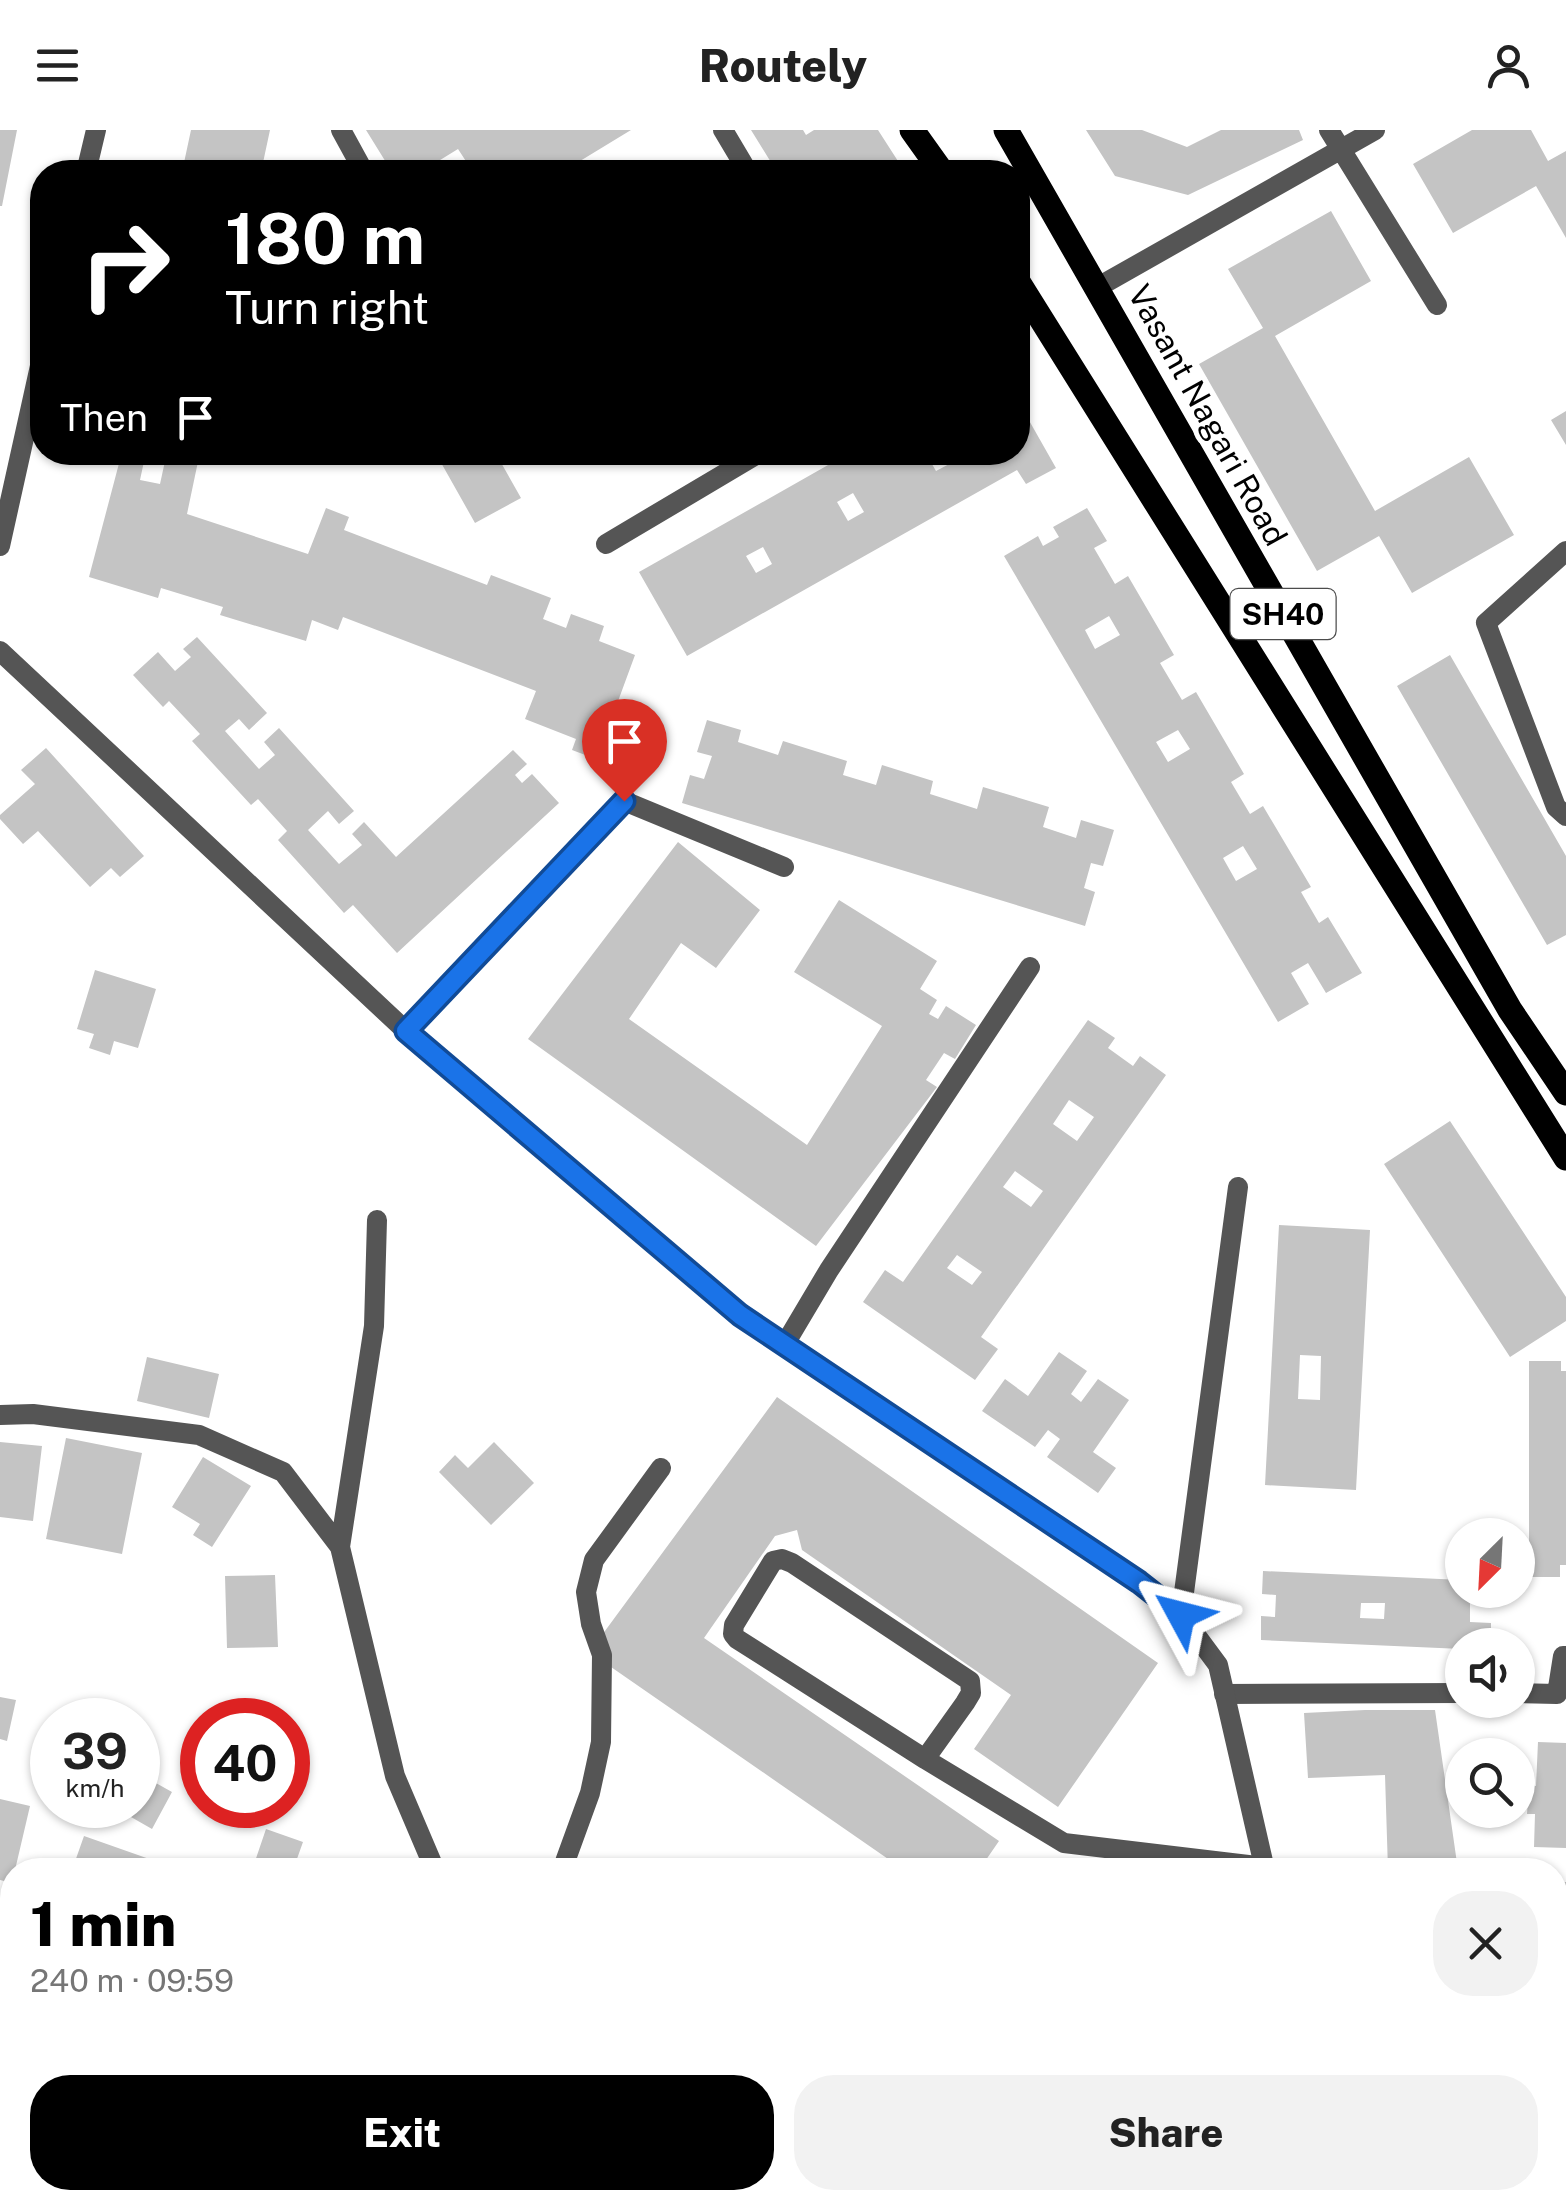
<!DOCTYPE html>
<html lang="en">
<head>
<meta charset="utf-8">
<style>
	:root { --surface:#fff; --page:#f2f2f2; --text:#222; --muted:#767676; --accent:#000 }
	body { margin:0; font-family:"Public Sans",sans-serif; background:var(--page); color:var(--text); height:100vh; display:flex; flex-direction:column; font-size:38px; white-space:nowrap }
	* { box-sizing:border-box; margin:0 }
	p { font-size:32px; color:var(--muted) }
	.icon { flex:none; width:55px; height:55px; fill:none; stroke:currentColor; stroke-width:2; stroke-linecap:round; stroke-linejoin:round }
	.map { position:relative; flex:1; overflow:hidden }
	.drawer { position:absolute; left:0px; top:1728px; width:1568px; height:352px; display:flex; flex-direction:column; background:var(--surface); border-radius:40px 40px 0 0; box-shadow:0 2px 8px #0004 }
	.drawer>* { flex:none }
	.banner { position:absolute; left:30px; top:30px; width:1000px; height:305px; border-radius:40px; box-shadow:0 2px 8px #0004; background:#000; color:#fff; overflow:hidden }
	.needle { width:65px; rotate:204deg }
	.buttons { position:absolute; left:1445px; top:1388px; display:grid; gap:20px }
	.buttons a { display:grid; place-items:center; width:90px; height:90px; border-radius:50%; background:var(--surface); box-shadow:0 2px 8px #0004; font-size:50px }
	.speed { position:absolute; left:30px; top:1568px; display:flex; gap:20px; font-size:50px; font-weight:700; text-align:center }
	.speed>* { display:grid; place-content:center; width:130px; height:130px; border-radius:50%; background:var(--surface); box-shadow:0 2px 8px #0004; line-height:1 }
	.speed small { font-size:25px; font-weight:400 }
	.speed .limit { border:15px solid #d22; background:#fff; color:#111 }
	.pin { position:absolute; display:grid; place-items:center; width:85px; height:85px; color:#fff; margin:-102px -42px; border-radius:50% 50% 50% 0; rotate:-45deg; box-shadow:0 0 10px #0007 }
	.pin .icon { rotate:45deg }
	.me { position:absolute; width:110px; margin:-55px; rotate:308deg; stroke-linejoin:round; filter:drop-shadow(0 0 8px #0008) }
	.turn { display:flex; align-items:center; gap:35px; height:210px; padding:0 30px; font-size:45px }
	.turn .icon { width:130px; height:130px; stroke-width:2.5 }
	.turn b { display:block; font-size:70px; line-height:85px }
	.then { display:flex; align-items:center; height:95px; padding:0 30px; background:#0003; gap:20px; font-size:38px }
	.round { display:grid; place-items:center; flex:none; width:105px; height:105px; border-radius:40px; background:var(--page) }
	.summary { display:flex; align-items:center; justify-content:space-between; height:170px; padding:0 30px }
	h1 { font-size:60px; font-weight:800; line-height:75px; color:var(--accent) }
	.primary-button { display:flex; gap:20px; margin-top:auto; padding:20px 30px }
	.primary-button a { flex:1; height:115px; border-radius:40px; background:var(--accent); color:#fff; font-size:40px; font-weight:800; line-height:115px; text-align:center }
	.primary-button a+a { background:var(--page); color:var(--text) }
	header { display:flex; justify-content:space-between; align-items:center; height:130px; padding:0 30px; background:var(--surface); font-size:45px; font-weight:800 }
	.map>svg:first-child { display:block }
</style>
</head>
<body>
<header><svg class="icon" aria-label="menu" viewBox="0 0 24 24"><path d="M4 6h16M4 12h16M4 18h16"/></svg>Routely<svg class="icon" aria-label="person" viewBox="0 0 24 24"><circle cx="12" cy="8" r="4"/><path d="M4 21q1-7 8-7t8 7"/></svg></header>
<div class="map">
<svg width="1566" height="2079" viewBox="0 0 1566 2079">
	<rect width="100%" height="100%" fill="#fff"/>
	<!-- building -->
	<path fill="#c4c4c4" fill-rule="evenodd" d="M0,0H17L2,76H0Z
		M191,0H270L261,42H182Z
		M366,0H631L562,42H473L458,19L432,35L437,42H392Z
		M751,0H803L806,5L814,0H878L905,42H838L835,37L826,42H777Z
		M1086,0H1142L1187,17L1221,0H1299L1303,10L1188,65L1115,46Z
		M1472,0H1531L1548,31L1566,21V108L1536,56L1453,103L1413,34Z
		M1331,81L1371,151L1275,206L1375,381L1469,327L1514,405L1412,463L1379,406L1317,441L1199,234L1263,198L1228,139Z
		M1018,271L1056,338L1026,354L1017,340L687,526L639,442L851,322H925L936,341L953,332L948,322H1018ZM853,363L864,382L848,391L837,372ZM763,417L772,434L756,443L746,426Z
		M1566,281V315L1551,290Z
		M122,322H146L140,350L160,354L167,322H200L187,384L308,424L326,378L349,387L344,400L487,455L491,445L551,468L543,489L566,498L571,484L604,496L599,511L635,525L610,593L617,596L604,632L572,620L576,609L525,589L536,561L343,487L338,500L312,490L306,511L220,485L223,477L161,458L158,468L89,447Z
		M435,322H495L521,368L475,393Z
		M1087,378L1107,411L1094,418L1115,454L1128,446L1174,525L1160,533L1182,570L1196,562L1244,644L1231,652L1250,684L1263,676L1311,757L1301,762L1319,793L1328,787L1362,843L1326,863L1308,833L1291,843L1309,874L1278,892L1004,426L1038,406L1043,416L1059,407L1053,397ZM1109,486L1120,505L1095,519L1085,500ZM1178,600L1190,619L1168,632L1156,612ZM1243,716L1257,739L1236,751L1223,728Z
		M197,507L267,583L249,600L239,589L225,601L259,639L275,625L264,612L279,598L354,681L339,694L328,681L308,700L339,734L362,715L352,704L364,692L396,727L513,620L527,634L515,645L522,653L532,644L559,673L397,823L353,775L344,783L278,710L287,701L258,669L251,675L192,611L200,604L169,571L163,577L133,545L158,522L175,541L191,527L183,519Z
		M1450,525L1566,726V805L1547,815L1397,556Z
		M707,590L741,600L738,612L778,625L783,611L847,631L843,645L876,655L882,635L933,651L930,664L977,679L983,657L1049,677L1043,697L1076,708L1081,690L1114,700L1103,736L1091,733L1084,758L1095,762L1085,796L682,673L690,645L704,649L712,626L697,622Z
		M46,618L144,726L120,747L111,738L90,757L38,701L23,714L0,689V685L35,654L21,640Z
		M678,712L760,780L716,838L681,813L629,889L807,1015L882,896L794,842L839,770L937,831L920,859L937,870L929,884L938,889L946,876L976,895L955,929L944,923L926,950L937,957L816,1116L528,909Z
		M95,840L156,859L138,918L114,911L110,925L89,918L94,904L77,899Z
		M1088,890L1115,908L1108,918L1133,936L1140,926L1166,945L981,1207L998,1219L975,1250L863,1172L885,1140L903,1152ZM1069,970L1094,987L1077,1011L1053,994ZM1015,1041L1043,1061L1031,1077L1003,1057ZM957,1125L982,1142L972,1155L947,1138Z
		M1450,991L1566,1167V1191L1510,1227L1384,1034Z
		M1279,1095L1370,1100L1356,1360L1265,1355ZM1300,1225L1321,1226L1320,1270L1298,1269Z
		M1059,1222L1087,1241L1071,1264L1081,1272L1098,1249L1129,1270L1093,1322L1116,1338L1098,1363L1047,1327L1060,1309L1048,1300L1035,1317L982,1281L1005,1249L1028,1266Z
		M147,1227L219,1244L209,1288L137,1271Z
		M1529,1231H1561V1241H1566V1435H1560V1447H1529Z
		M777,1267L1158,1533L1058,1677L974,1619L1011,1565L802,1420L797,1400L775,1406L704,1508L999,1711L979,1740H904L611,1537L602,1505Z
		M66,1308L142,1323L122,1424L46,1409Z
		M0,1312L42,1316L33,1391L0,1387Z
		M494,1312L534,1353L491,1395L439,1342L455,1325L468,1338Z
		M203,1327L251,1356L212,1417L193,1405L200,1394L172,1377Z
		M1263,1441L1462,1450V1460H1493L1492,1473H1470V1492L1491,1493V1515H1462V1519L1261,1510V1486L1275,1487L1276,1465L1262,1464ZM1361,1473H1385L1384,1489L1360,1488Z
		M275,1445L278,1517L227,1518L225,1446Z
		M0,1567L16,1570L7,1611L0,1609Z
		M1365,1580H1435L1458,1740H1388L1385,1645L1308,1648L1304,1583Z
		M52,1602V1642L35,1633Z
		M1538,1612L1566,1613V1718L1534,1717L1535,1684H1527L1529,1655L1536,1656Z
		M138,1643L172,1662L152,1699L110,1675H138Z
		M0,1669L30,1676L15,1740H12V1753L0,1750Z
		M266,1699L303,1712L293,1740H252Z
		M84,1706L155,1731L152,1740H72Z
		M1563,1752H1566V1869L1555,1868V1832Z
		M7,1831L12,1834V1906L0,1902V1850Z
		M1555,1914H1566V2079H1480L1481,2068H1555Z
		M1303,2068H1392L1391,2079H1303Z"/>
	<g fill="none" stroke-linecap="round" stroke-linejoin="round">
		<!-- service -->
		<path stroke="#555" stroke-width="20" d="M723,0L748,42
			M1329,0L1437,175
			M1098,157L1375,0
			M1566,421L1486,493L1556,677L1566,686
			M406,901L624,671L784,737
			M785,1214L829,1140L1030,837
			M1181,1485L1238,1057
			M1518,1563L1557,1564L1563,1526H1566
			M1224,1564L1462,1563
			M562,1740L590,1663L601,1612L602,1525L591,1494L586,1462L594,1430L661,1338"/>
		<!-- minor -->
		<path stroke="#555" stroke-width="20" d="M341,0L364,42
			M606,414L761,322
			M0,1285L33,1284L199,1305L283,1342L340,1417L395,1646L435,1740
			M340,1417L374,1196L377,1090
			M925,1629L965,1573L971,1563L970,1551L792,1433L782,1429L773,1431L734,1495L733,1504L737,1509L925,1629L1064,1713L1265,1737
			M461,2079L466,2068
			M778,2079L789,2068"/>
		<!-- tertiary -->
		<path stroke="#555" stroke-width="20" d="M86,42L96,0
			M0,416L42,227
			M0,521L406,901L740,1185L1139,1452L1181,1485L1218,1535L1265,1740
			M1233,2068V2079"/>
		<!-- primary -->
		<path stroke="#000" stroke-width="25" d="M912,0L942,42
			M1006,0L1510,880L1566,963
			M1018,152L1566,1028"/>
	</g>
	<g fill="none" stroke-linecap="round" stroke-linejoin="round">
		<defs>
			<path id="route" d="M624,671L406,901L740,1185L1139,1452L1181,1485"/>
		</defs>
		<!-- route casing -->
		<use href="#route" stroke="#114b97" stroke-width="25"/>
		<!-- route -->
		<use href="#route" stroke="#1a73e8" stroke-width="18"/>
	</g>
	<g text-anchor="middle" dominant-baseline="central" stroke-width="10" stroke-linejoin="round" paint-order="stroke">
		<!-- shield labels -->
		<rect fill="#fff" stroke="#4c4c4c" stroke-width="2.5" x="1230.5" y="459" width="105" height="50" rx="8"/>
		<g font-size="30" font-weight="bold" fill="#000">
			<text x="1283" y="484">SH40</text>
		</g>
		<!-- street labels -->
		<g font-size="32" fill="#000" stroke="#fff">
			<text transform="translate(1208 285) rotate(61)">Vasant Nagari Road</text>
		</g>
	</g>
</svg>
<div class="buttons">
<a><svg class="needle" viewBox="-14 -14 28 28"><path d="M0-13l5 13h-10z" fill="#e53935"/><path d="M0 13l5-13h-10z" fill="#767676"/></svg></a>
<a><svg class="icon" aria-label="sound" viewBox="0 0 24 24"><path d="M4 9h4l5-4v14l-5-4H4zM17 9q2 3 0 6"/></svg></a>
<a><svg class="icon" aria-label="search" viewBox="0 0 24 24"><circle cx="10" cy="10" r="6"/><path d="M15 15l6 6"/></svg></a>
</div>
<div class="speed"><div>39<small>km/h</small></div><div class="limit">40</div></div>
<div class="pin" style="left:624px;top:671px;background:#d93025"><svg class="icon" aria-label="arrive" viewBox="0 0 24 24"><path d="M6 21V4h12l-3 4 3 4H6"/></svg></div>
<svg class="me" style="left:1181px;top:1485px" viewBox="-20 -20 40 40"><path d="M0-17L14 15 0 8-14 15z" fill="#1a73e8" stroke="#fff" stroke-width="4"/></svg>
<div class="banner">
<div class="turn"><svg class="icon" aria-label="right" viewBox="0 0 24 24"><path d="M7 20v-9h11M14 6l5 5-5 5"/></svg><div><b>180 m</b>Turn right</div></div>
<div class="then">Then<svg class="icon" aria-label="arrive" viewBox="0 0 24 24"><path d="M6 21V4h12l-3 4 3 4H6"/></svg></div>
</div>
<section class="drawer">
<div class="summary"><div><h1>1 min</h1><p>240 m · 09:59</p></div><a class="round"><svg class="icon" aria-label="close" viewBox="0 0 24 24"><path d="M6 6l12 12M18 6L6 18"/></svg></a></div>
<div class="primary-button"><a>Exit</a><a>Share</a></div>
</section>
</div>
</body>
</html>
